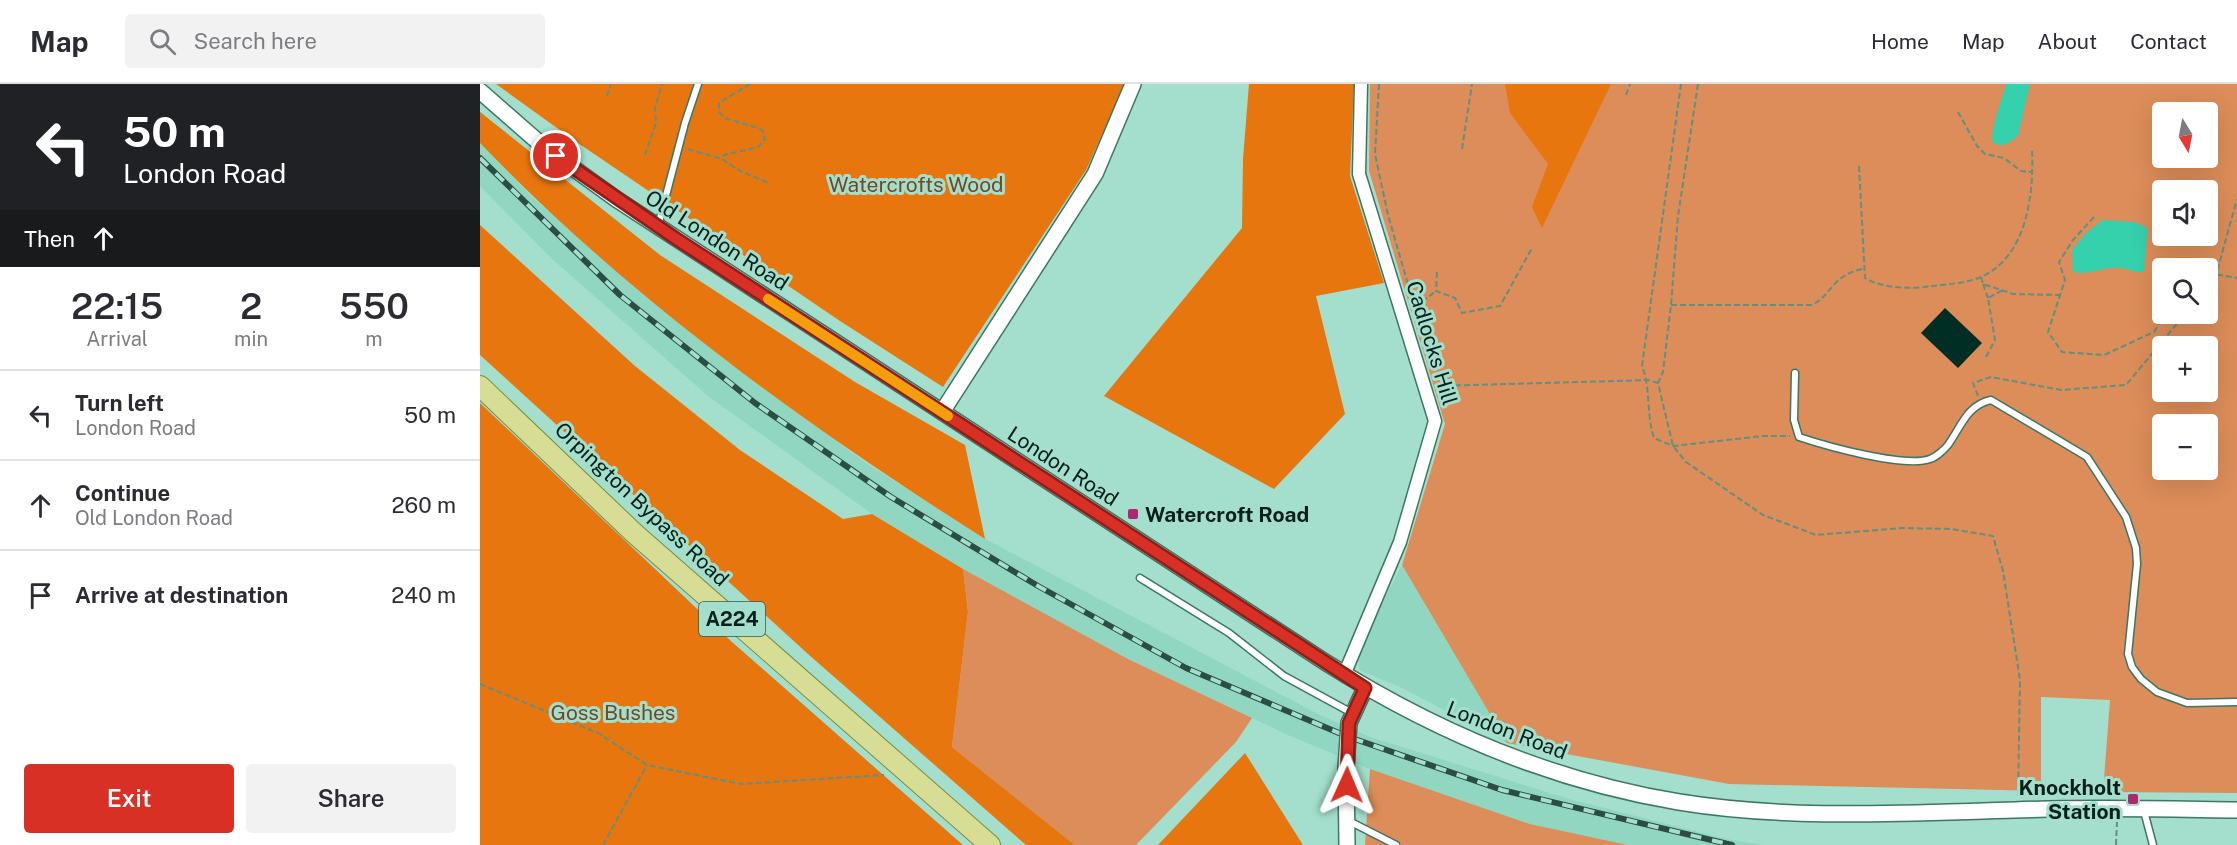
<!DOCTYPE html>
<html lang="en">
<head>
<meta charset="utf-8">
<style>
	:root { --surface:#fff; --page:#f2f2f3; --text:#2b2b33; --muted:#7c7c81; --line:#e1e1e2; --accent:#d93025 }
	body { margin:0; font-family:"Public Sans",sans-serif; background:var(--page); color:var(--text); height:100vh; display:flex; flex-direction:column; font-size:22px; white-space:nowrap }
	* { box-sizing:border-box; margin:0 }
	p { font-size:20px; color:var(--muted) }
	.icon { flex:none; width:33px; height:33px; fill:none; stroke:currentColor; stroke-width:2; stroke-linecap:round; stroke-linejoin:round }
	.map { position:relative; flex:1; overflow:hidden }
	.sheet { display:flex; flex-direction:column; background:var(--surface); width:480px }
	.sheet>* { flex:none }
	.banner { background:#202124; color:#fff; overflow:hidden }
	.needle { width:39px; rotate:170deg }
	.controls { position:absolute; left:1672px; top:18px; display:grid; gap:12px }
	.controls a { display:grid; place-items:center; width:66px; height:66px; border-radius:6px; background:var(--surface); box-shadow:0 6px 24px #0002; font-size:30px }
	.pin { position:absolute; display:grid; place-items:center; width:51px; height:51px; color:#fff; margin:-26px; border:3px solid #fff; border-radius:50%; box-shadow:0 2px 6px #0007 }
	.me { position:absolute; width:66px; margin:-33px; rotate:1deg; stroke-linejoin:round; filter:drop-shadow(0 0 4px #0008) }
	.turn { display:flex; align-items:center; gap:21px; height:126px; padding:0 24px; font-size:27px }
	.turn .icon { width:78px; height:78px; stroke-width:2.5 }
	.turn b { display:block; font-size:42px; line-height:51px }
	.then { display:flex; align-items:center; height:57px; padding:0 24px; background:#0003; gap:12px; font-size:22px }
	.eta { display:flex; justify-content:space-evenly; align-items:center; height:102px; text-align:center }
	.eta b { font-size:36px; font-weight:600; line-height:42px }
	.primary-button { display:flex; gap:12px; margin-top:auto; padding:12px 24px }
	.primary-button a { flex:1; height:69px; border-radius:6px; background:var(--accent); color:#fff; font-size:24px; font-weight:600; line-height:69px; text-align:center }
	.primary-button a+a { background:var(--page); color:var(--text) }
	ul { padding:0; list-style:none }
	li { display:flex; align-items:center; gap:18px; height:90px; padding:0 24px; border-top:2px solid var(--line) }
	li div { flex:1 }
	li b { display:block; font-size:22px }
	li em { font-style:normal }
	header { display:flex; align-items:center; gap:36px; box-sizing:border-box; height:84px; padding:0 30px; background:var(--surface); border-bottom:2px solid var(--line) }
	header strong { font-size:28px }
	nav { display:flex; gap:33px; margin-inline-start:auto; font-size:21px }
	.search { width:420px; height:54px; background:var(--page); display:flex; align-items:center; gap:15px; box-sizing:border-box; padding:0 21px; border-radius:6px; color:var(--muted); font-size:22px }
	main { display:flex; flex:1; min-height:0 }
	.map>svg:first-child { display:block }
</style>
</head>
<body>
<header>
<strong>Map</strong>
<div class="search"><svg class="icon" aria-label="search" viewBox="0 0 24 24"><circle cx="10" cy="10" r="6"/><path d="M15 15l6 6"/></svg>Search here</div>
<nav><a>Home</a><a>Map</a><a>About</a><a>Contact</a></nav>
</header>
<main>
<section class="sheet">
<div class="banner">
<div class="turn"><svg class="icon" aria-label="left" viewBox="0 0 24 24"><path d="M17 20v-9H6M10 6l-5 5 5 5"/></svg><div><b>50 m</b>London Road</div></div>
<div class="then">Then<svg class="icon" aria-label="ahead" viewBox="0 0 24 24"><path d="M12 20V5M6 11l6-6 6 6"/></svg></div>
</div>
<div class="eta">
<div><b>22:15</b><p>Arrival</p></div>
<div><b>2</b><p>min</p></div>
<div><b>550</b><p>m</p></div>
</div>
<ul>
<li><svg class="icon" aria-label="left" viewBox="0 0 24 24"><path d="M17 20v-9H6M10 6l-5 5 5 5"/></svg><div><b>Turn left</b><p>London Road</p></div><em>50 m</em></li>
<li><svg class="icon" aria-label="ahead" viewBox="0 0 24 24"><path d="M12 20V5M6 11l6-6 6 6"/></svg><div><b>Continue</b><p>Old London Road</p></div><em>260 m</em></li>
<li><svg class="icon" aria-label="arrive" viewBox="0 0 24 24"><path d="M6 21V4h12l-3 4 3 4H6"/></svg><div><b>Arrive at destination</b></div><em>240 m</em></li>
</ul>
<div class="primary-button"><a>Exit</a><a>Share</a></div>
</section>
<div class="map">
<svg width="1757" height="761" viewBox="0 0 1757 761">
	<rect width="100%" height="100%" fill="#a3dfcc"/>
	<!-- built -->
	<path fill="#90d6c1" d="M0,59L51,112L243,274L386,379L505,455L836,629L890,653L1089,715L1246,755L1283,761H1148L1050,740L890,685L808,651L648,575L489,489L392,430L228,312L70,173L0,102Z
		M922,481L1027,659L922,604L880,586L877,568Z"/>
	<!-- green -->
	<path fill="#dc8d59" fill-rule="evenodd" d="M890,0H1757V709L1623,708L1630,616L1561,613V707L1249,700L1027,659L922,481L965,340L889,87ZM1683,28H1728V74H1683ZM1683,106H1728V152H1683ZM1683,184H1728V230H1683ZM1683,262H1728V308H1683ZM1683,340H1728V386H1683Z
		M483,485L648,575L772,634L756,658L656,761H595L472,663L488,528Z
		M890,685L1050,740L1148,761H885Z"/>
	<!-- forest -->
	<path fill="#e7760f" d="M16,0H645L606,86L463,303L360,237L98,59Z
		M769,0H874L870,92L904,199L836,212L865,330L794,405L624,312L762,144L763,75Z
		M1025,0H1131L1062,144L1052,123L1068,80L1030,29Z
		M0,28L180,171L375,298L485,361L505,455C325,341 148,213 0,59Z
		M0,141L155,282L260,366L363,435L392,430L483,485L488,528L472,663L595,761H546L328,570L0,271Z
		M0,319L252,558L483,761H0Z
		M765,669L823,761H678Z"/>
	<!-- water -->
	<path fill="#35d0ac" d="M1526,0H1550L1538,52C1528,59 1524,65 1512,58C1512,39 1521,19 1526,0Z
		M1623,136L1654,138L1668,144L1664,188C1654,189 1650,185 1641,184C1624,182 1610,192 1593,188L1592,166L1606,149Z"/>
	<!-- building -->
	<path fill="#002e24" d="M1465,224L1502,259L1478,284L1441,249Z"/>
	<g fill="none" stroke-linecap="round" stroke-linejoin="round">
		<defs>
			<path id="service" d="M178,142L205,39L218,0
				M1315,289L1314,336L1319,353C1346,362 1424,384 1450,375C1456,373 1464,366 1468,361C1481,343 1487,321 1511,316L1607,373L1646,433L1656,464L1657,480L1648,570L1652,583L1661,595L1677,608L1707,619L1757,618
				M660,494L749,549L804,592L872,629
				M1664,727L1673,761
				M867,736L916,761"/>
			<path id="minor" d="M864,591L920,458L955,337L879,90L881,0"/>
			<path id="tertiary" d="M0,7L64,63L136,115L845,578C954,647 1071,697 1199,718C1309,736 1423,729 1535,726C1609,723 1683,725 1757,726
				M462,328L615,90L653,0
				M869,639L885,604
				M866,684L867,761"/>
			<path id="primary" d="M0,302L154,449L510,761"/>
		</defs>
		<!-- service casing -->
		<use href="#service" stroke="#3c7666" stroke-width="9"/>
		<!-- minor casing -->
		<use href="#minor" stroke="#3c7666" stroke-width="15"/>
		<!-- tertiary casing -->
		<use href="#tertiary" stroke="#3c7666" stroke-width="18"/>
		<!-- primary casing -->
		<use href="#primary" stroke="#7e8c3c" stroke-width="22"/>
		<!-- path -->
		<path stroke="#628f81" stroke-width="2" stroke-dasharray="6 3" stroke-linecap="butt" d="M270,0L239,19V28L244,34L278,44L283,47L285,55L278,63L244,71L242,75L260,87L289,99
			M899,0L895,70L908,131L938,235
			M1201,0L1162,282C1171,305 1166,330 1174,354L1193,362L1283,352H1310
			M1218,0L1198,132L1191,221L1183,288L1178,299L1193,362L1206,378L1283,431L1336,451L1422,444L1471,445L1513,452L1523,487L1540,596L1538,714
			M1146,11L1150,0
			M127,12L131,0
			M1478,28L1497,62L1505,70L1524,74L1541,87L1552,88
			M208,65L242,75
			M982,65L992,0
			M165,71L176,39L175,24L182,0
			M1379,82L1385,194C1403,205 1432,205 1453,202C1468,200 1489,199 1503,192C1547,171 1554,110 1552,66
			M1614,133L1593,156L1579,178L1585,196L1568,248L1582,268L1624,271L1674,248L1685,230
			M957,188L956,207L975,214L982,229L1020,222L1052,164
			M1728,189L1757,194
			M1501,193L1503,200L1533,210L1579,211
			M1503,200L1508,214
			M1728,201L1736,191L1757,115
			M1191,221H1332C1352,211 1351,192 1382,185
			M935,223L956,207
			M1506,273L1515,256L1508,214L1523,206
			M957,302L1168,296L1178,299
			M1498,312L1493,299L1511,293L1581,306L1646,301L1705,230
			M0,600L118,649L167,681L261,700L404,691
			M123,761L167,681
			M1636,761L1637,737"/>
		<!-- service -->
		<use href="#service" stroke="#fff" stroke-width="6"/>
		<!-- minor -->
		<use href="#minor" stroke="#fff" stroke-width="12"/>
		<!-- tertiary -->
		<use href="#tertiary" stroke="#fff" stroke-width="15"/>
		<!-- primary -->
		<use href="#primary" stroke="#d8dd96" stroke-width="20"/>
		<defs>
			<path id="rail" d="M0,74L140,211L275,319L411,413L558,502L706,584L866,652L1022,706L1252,761"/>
		</defs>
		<!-- rail casing -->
		<use href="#rail" stroke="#2b4d43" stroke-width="6"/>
		<!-- rail -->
		<use href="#rail" stroke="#a3dfcc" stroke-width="4" stroke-dasharray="11" stroke-linecap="butt"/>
		<defs>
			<path id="tertiary-bridge" d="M866,684L869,639"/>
		</defs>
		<!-- tertiary-bridge casing -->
		<use href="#tertiary-bridge" stroke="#3c7666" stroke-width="18" stroke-linecap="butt"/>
		<!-- tertiary-bridge -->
		<use href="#tertiary-bridge" stroke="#fff" stroke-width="15"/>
	</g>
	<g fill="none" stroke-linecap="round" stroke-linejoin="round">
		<defs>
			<path id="route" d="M76,72L195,154L885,604L869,639L867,701"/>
		</defs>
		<!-- route casing -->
		<use href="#route" stroke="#8d1f18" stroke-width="15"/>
		<!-- route -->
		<use href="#route" stroke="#d93025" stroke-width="10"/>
		<!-- slow -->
		<path stroke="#f59e0b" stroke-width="10" d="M288,215L468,332"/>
	</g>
	<!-- markers -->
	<g fill="#ae286f" stroke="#a3dfcc" stroke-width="2">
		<rect x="647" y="424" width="12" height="12" rx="3"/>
		<rect x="1647" y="709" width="12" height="12" rx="3"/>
	</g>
	<g text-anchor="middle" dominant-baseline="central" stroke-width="6" stroke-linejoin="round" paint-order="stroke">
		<!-- shield labels -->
		<rect fill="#a3dfcc" stroke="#35594e" stroke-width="1.5" x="219" y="518" width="66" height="34" rx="4.5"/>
		<g font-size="20" font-weight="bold" fill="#061f18">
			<text x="252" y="535">A224</text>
		</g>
		<!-- park labels -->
		<g font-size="21" fill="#764727" stroke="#a3dfcc">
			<text x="436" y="100">Watercrofts Wood</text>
			<text x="133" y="628">Goss Bushes</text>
		</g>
		<!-- street labels -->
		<g font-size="21" fill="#061f18" stroke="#a3dfcc">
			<text transform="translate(237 156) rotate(33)">Old London Road</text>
			<text transform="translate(952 259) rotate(73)">Cadlocks Hill</text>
			<text transform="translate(583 382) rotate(33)">London Road</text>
			<text transform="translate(162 420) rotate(43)">Orpington Bypass Road</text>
			<text transform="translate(1027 646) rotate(21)">London Road</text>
		</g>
		<!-- poi labels -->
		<g font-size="21" font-weight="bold" fill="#061f18" stroke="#a3dfcc" text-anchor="start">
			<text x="665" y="430">Watercroft Road</text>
			<text x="1641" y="703" text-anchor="end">Knockholt<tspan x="1641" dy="24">Station</tspan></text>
		</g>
	</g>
</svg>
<div class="controls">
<a><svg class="needle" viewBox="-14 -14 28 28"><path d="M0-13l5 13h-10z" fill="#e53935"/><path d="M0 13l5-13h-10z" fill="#7c7c81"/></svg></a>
<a><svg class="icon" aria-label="sound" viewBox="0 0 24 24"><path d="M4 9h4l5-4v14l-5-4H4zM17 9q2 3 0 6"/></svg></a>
<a><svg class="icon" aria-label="search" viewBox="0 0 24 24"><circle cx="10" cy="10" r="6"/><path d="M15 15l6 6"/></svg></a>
<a>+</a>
<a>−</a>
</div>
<div class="pin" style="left:76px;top:72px;background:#d93025"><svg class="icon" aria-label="arrive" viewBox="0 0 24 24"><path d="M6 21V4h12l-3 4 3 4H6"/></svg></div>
<svg class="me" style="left:867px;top:701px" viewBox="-20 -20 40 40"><path d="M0-17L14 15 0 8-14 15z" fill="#d93025" stroke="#fff" stroke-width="4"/></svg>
</div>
</main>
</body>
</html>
